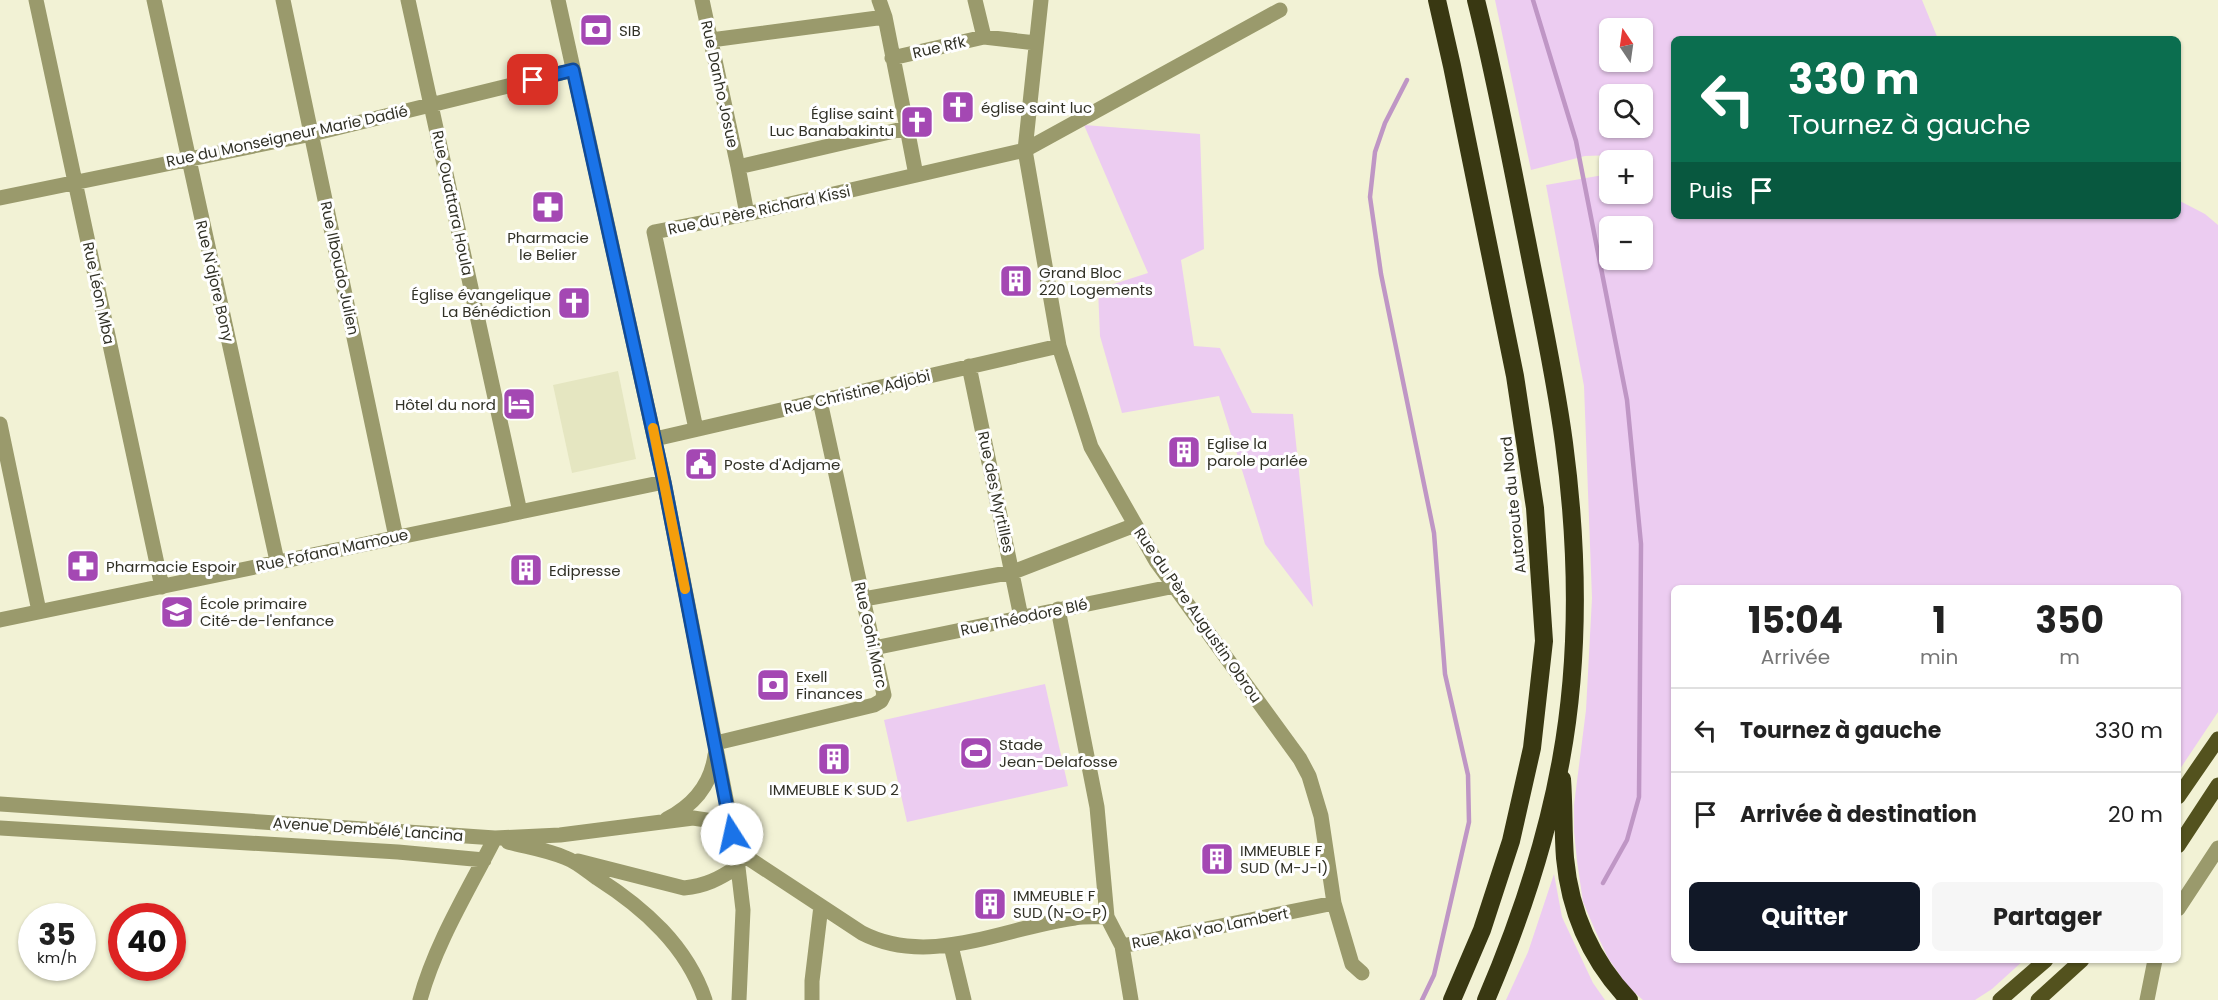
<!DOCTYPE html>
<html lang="fr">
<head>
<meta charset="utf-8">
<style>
	:root { --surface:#fff; --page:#f6f6f6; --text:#222; --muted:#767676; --line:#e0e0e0; --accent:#111827 }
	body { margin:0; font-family:Poppins,sans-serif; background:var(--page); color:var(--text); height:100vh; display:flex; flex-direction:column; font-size:22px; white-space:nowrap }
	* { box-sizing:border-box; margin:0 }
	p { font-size:20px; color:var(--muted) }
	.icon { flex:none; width:33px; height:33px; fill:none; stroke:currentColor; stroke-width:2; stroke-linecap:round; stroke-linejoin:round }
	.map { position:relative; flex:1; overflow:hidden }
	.sheet { position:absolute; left:1671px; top:585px; width:510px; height:378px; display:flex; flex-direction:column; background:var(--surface); border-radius:9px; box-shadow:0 2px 4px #0004 }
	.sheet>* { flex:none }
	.banner { position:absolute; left:1671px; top:36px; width:510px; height:183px; border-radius:9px; box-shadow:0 2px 4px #0004; background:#0b6e4f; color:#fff; overflow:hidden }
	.needle { width:39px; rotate:347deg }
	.buttons { position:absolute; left:1599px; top:18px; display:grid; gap:12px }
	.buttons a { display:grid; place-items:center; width:54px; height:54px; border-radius:9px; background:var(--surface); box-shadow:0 2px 4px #0004; font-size:30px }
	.speed { position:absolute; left:18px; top:903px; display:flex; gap:12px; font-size:30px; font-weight:700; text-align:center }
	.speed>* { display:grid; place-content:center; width:78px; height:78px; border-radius:50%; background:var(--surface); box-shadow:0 2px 4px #0004; line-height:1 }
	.speed small { font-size:15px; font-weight:400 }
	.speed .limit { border:9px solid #d22; background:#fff; color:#111 }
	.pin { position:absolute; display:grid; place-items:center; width:51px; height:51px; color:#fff; margin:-26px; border-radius:12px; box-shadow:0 3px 9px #0006 }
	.me { position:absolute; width:66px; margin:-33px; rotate:350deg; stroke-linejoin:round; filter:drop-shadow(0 0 4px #0008) }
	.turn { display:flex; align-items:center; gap:21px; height:126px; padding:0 18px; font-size:27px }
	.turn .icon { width:78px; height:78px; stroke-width:2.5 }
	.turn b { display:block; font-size:42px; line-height:51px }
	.then { display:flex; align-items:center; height:57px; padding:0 18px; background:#0003; gap:12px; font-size:22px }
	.eta { display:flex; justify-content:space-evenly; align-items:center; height:102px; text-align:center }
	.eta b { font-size:36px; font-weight:700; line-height:42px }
	.action { display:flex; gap:12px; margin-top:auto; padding:12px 18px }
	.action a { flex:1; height:69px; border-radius:9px; background:var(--accent); color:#fff; font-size:24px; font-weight:700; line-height:69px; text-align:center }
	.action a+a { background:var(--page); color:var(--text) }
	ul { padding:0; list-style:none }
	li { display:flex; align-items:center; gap:18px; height:84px; padding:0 18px; border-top:2px solid var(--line) }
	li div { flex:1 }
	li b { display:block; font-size:22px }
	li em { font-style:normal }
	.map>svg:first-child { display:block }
</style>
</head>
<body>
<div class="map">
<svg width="2218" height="1000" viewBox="0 0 2218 1000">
	<rect width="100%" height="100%" fill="#f2f2d5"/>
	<!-- built -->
	<path fill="#e5e6c1" d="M618,371L636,459L572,473L553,385Z"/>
	<!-- green -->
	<path fill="#ecccf1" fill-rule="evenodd" d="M1495,0H1922L1938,39H1674V216H2178V200L2205,214L2218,225V712L2178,772V588H1674V960H2024L1992,989L1975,1000H1643L1628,987L1608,958L1595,930L1583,902L1577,861L1574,831V805L1586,710L1592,598L1584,386L1546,185L1609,174L1610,194H1642V160H1614V155L1585,156L1531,170ZM1610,28H1642V62H1610ZM1610,94H1642V128H1610ZM1610,226H1642V260H1610Z
		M1084,125L1200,134L1204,249L1181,260L1194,346L1220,348L1252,413L1293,414L1313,607L1265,544L1219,396L1122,413L1100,336L1098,289L1148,273Z
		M1045,684L1068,786L907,822L884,720Z
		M1554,874L1562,917L1593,983L1605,1000H1506L1528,952Z"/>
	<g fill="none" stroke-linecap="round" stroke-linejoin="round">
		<!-- stream -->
		<path stroke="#bf96c5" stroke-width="4.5" d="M1533,0L1576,141L1627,400L1641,544L1639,797L1627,840L1603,883
			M1407,80L1385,123L1375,152L1370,197L1381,274L1434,533L1445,674L1468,775L1469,822L1434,975L1422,1000"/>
		<!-- minor -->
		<path stroke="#9a9a6c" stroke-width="15" d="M36,0L162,587
			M154,0L277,561
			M283,0L396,537
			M408,0L520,512
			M558,0L664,482L736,850L743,910L739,1000
			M702,0L738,167
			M879,0L885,17L907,128
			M1041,0L1025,150L1059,346L1091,447L1156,561L1300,759L1309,776L1321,816L1334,903L1352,964L1362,973
			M984,37L1036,43
			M711,40L885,17
			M892,58L984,37L975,0
			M0,198L312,134L573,70
			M747,214L738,167L907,128L916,175
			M969,366L1021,617
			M0,424L39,611
			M696,429L654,232L747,214L1025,150L1280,10
			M655,439L1059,346
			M864,599L1013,572L1135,525
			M1058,609L1097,807L1107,917
			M0,620L664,482
			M874,648L1175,586
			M716,743L874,705L881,701L884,695L820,401
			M0,804L495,838L560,835L693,818L713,821L732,833
			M667,819C694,805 711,785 715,755
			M0,828L398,852L484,860
			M508,842C527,847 548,850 566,858C577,862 587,871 597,878C644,908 687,946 705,1000
			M736,850L862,933C930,968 1005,927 1075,918C1085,916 1096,917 1107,917L1122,946L1334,903
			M578,861L684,888C705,886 719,879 737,867
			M2178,909L2218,848
			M951,946L964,1000
			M1122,946L1131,1000
			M420,1000C435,944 469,889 495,838
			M812,1000V981L821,906
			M2147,1000L2155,960"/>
		<!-- major -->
		<path stroke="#53521e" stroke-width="15" d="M2178,797L2218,739
			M2178,846L2218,785
			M2000,1000L2046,960
			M2038,1000L2082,960"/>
		<!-- highway -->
		<path stroke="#393812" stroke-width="18" d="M1437,0L1452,66L1515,376L1535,508L1544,641L1532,748L1511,841L1482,930L1452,1000
			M1476,0C1496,80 1511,161 1527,241C1540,308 1555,375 1564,443C1578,548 1580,656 1561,760C1546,843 1519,923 1486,1000
			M1562,779C1564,805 1563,832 1565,858C1570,912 1592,961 1629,1000"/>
	</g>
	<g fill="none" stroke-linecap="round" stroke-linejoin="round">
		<defs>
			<path id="route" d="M533,80L573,70L664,482L732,834"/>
		</defs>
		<!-- route casing -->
		<use href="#route" stroke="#114b97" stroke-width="15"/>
		<!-- route -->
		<use href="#route" stroke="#1a73e8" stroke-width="10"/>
		<!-- slow -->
		<path stroke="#f59e0b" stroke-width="10" d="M653,428L685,589"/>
	</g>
	<!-- icons -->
	<defs>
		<symbol id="bank-square" viewBox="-11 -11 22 22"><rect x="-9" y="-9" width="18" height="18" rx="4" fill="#a448b3" stroke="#fff"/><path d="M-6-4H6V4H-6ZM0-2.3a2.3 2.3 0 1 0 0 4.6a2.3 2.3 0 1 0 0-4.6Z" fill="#fff"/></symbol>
		<symbol id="church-square" viewBox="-11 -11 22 22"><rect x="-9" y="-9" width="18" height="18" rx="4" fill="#a448b3" stroke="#fff"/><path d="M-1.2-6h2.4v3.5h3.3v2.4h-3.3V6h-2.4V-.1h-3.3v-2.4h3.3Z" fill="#fff"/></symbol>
		<symbol id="pharmacy-square" viewBox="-11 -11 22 22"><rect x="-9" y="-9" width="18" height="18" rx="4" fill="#a448b3" stroke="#fff"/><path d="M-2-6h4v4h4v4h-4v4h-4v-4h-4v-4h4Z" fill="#fff"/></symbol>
		<symbol id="building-square" viewBox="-11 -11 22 22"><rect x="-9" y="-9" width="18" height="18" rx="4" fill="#a448b3" stroke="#fff"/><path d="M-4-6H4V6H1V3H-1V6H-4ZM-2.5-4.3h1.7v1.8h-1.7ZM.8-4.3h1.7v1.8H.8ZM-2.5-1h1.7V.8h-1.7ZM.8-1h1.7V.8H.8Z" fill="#fff"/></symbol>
		<symbol id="hotel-square" viewBox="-11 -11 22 22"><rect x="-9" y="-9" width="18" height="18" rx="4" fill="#a448b3" stroke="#fff"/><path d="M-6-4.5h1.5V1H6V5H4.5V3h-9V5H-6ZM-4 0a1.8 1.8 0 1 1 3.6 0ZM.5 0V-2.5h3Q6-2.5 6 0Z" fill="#fff"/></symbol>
		<symbol id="civic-square" viewBox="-11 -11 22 22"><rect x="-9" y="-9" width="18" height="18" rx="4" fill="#a448b3" stroke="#fff"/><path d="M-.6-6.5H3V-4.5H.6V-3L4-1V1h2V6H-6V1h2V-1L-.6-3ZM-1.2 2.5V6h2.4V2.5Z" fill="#fff"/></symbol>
		<symbol id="school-square" viewBox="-11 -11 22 22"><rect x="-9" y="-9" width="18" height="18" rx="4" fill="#a448b3" stroke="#fff"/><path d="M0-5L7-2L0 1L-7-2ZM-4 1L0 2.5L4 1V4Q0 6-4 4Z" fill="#fff"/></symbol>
		<symbol id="stadium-square" viewBox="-11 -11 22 22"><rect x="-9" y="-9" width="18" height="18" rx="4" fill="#a448b3" stroke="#fff"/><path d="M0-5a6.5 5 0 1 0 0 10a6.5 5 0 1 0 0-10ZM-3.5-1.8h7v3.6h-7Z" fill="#fff"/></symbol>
	</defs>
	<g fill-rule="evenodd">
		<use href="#bank-square" x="577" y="11" width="38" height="38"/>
		<use href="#church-square" x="939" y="88" width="38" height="38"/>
		<use href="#church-square" x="898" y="103" width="38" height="38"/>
		<use href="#pharmacy-square" x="529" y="188" width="38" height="38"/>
		<use href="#building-square" x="997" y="262" width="38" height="38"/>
		<use href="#church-square" x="555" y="284" width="38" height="38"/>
		<use href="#hotel-square" x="500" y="385" width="38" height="38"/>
		<use href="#building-square" x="1165" y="433" width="38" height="38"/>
		<use href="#civic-square" x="682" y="445" width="38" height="38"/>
		<use href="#pharmacy-square" x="64" y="547" width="38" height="38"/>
		<use href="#building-square" x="507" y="551" width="38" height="38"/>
		<use href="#school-square" x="158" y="593" width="38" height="38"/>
		<use href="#bank-square" x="754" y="666" width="38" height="38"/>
		<use href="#stadium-square" x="957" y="734" width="38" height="38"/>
		<use href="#building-square" x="815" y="740" width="38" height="38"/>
		<use href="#building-square" x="1198" y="840" width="38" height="38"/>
		<use href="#building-square" x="971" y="885" width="38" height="38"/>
	</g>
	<g text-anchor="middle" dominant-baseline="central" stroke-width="6" stroke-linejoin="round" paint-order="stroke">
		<!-- poi labels -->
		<g font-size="15" fill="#313126" stroke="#fff" text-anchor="start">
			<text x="619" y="30">SIB</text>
			<text x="981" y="107">église saint luc</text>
			<text x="894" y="113" text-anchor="end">Église saint<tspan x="894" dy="17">Luc Banabakintu</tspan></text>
			<text x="548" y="237" text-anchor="middle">Pharmacie<tspan x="548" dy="17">le Belier</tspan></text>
			<text x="1039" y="272">Grand Bloc<tspan x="1039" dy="17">220 Logements</tspan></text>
			<text x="551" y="294" text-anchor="end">Église évangelique<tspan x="551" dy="17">La Bénédiction</tspan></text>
			<text x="496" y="404" text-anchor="end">Hôtel du nord</text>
			<text x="1207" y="443">Eglise la<tspan x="1207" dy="17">parole parlée</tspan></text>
			<text x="724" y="464">Poste d'Adjame</text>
			<text x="106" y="566">Pharmacie Espoir</text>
			<text x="549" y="570">Edipresse</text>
			<text x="200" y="603">École primaire<tspan x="200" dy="17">Cité-de-l'enfance</tspan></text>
			<text x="796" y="676">Exell<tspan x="796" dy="17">Finances</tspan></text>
			<text x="999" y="744">Stade<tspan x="999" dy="17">Jean-Delafosse</tspan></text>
			<text x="834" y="789" text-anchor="middle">IMMEUBLE K SUD 2</text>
			<text x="1240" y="850">IMMEUBLE F<tspan x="1240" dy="17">SUD (M-J-I)</tspan></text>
			<text x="1013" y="895">IMMEUBLE F<tspan x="1013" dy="17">SUD (N-O-P)</tspan></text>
		</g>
		<!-- street labels -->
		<g font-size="15" fill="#313126" stroke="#fff">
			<text transform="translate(939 47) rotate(-13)">Rue Rfk</text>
			<text transform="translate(720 84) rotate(78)">Rue Danho Josue</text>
			<text transform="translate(287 136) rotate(-12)">Rue du Monseigneur Marie Dadié</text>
			<text transform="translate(453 203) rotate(78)">Rue Ouattara Houla</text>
			<text transform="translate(759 210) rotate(-12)">Rue du Père Richard Kissi</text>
			<text transform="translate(340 268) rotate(78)">Rue Ilboudo Julien</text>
			<text transform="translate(215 281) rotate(77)">Rue N'djore Bony</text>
			<text transform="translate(99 293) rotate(78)">Rue Léon Mba</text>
			<text transform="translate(857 392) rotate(-13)">Rue Christine Adjobi</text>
			<text transform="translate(996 492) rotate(78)">Rue des Myrtilles</text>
			<text transform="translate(1513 505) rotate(-96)">Autoroute du Nord</text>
			<text transform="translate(332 550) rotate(-12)">Rue Fofana Mamoue</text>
			<text transform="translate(1198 615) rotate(55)">Rue du Père Augustin Obrou</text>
			<text transform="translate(1024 617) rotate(-12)">Rue Théodore Blé</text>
			<text transform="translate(871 635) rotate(78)">Rue Gohi Marc</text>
			<text transform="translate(368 829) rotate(4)">Avenue Dembélé Lancina</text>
			<text transform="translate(1210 928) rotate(-11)">Rue Aka Yao Lambert</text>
		</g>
	</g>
</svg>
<div class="buttons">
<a><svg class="needle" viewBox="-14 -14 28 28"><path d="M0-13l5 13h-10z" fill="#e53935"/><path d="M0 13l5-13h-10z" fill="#767676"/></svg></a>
<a><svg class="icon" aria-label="search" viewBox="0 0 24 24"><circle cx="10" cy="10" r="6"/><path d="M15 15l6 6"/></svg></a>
<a>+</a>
<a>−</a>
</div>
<div class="speed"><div>35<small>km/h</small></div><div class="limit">40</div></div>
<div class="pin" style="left:533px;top:80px;background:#d93025"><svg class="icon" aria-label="arrive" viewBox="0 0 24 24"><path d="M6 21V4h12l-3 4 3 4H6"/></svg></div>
<svg class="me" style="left:732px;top:834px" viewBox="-20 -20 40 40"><circle r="19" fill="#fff"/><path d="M0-13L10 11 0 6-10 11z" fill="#1a73e8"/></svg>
<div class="banner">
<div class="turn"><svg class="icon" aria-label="left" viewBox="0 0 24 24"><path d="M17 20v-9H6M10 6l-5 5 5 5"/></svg><div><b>330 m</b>Tournez à gauche</div></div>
<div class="then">Puis<svg class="icon" aria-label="arrive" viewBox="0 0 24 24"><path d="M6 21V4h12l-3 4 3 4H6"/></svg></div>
</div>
<section class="sheet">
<div class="eta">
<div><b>15:04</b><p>Arrivée</p></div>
<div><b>1</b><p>min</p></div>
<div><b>350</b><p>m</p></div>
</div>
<ul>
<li><svg class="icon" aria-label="left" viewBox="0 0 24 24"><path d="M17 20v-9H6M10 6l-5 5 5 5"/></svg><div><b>Tournez à gauche</b></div><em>330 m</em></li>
<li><svg class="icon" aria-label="arrive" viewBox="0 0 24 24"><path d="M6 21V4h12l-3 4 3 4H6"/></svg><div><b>Arrivée à destination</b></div><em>20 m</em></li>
</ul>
<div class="action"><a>Quitter</a><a>Partager</a></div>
</section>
</div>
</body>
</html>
